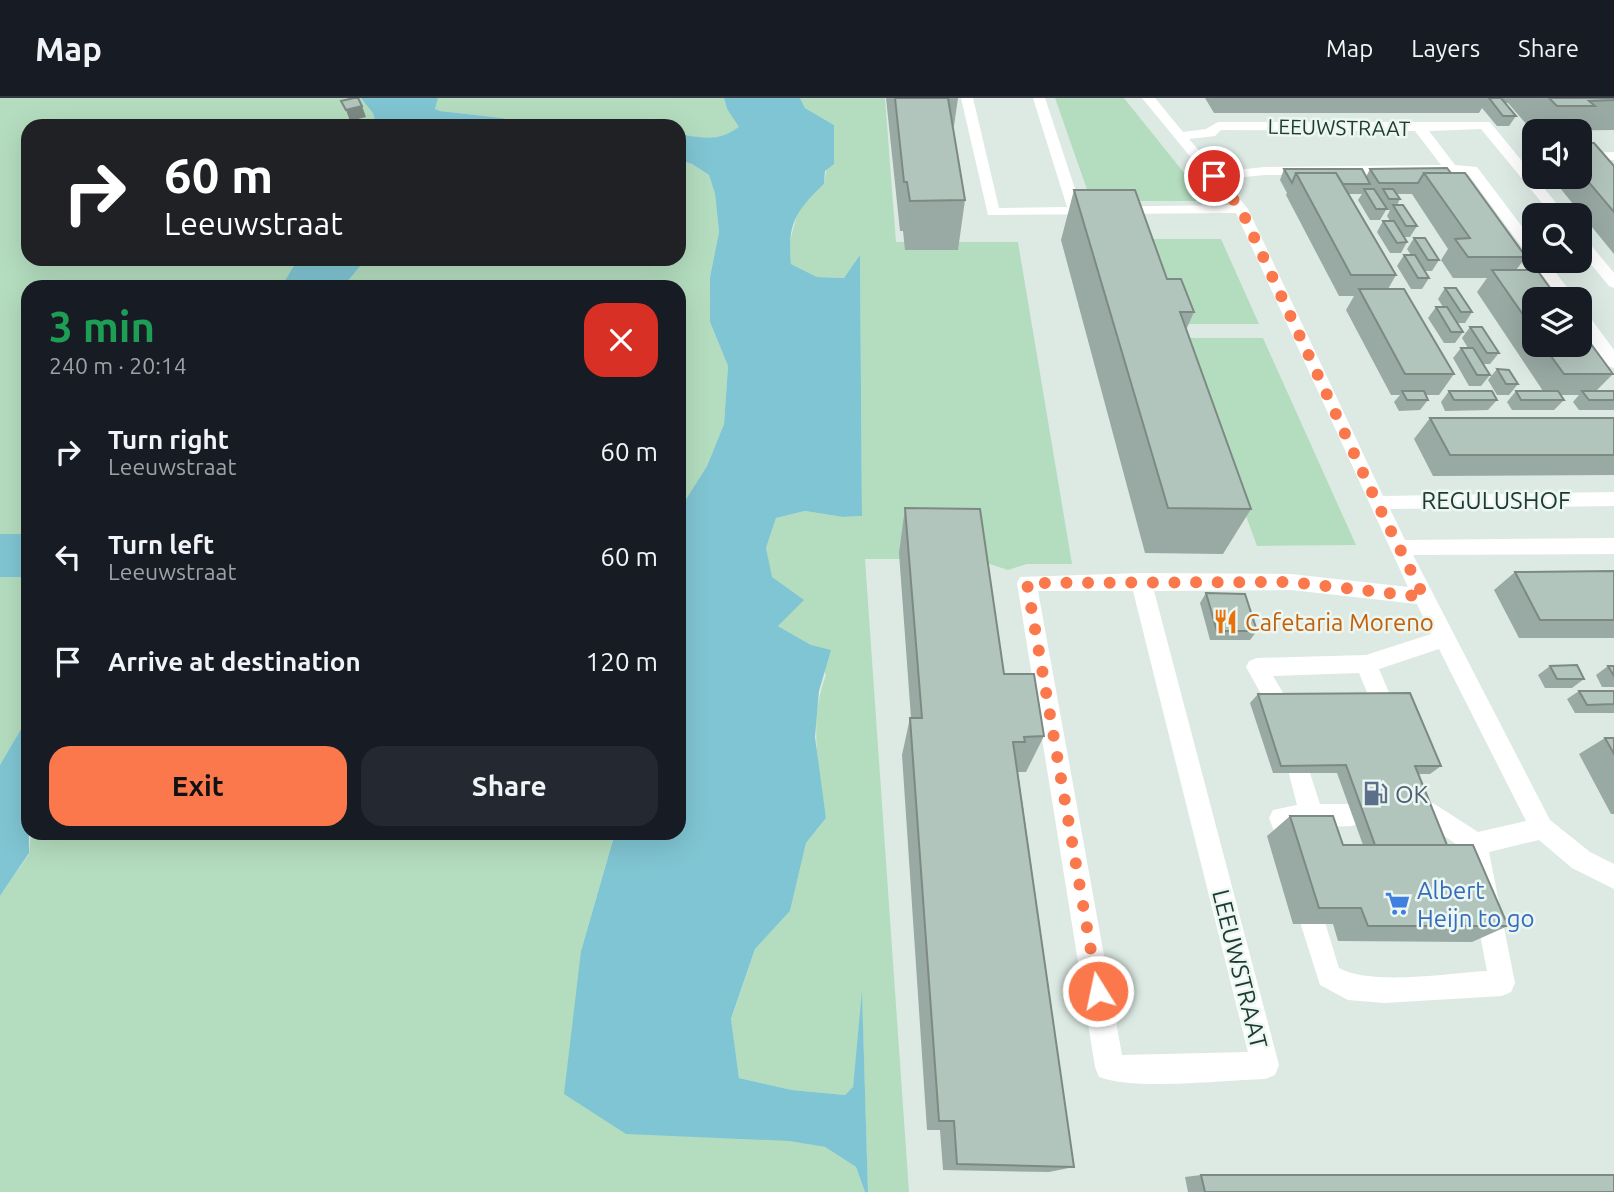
<!DOCTYPE html>
<html lang="en">
<head>
<meta charset="utf-8">
<style>
	:root { --surface:#171b24; --page:#242831; --text:#f1f3f6; --muted:#9ea1a6; --line:#363941; --accent:#fa784b }
	body { margin:0; font-family:Ubuntu,sans-serif; background:var(--page); color:var(--text); height:100vh; display:flex; flex-direction:column; font-size:26px; white-space:nowrap }
	* { box-sizing:border-box; margin:0 }
	p { font-size:23px; color:var(--muted) }
	.icon { flex:none; width:38px; height:38px; fill:none; stroke:currentColor; stroke-width:2; stroke-linecap:round; stroke-linejoin:round }
	.map { position:relative; flex:1; overflow:hidden }
	.panel { position:absolute; left:21px; top:182px; width:665px; height:560px; display:flex; flex-direction:column; background:var(--surface); border-radius:21px; box-shadow:0 7px 28px #0002 }
	.panel>* { flex:none }
	.banner { position:absolute; left:21px; top:21px; width:665px; height:147px; border-radius:21px; box-shadow:0 7px 28px #0002; background:#202124; color:#fff; overflow:hidden }
	.fabs { position:absolute; left:1522px; top:21px; display:grid; gap:14px }
	.fabs a { display:grid; place-items:center; width:70px; height:70px; border-radius:14px; background:var(--surface); box-shadow:0 7px 28px #0002; font-size:35px }
	.pin { position:absolute; display:grid; place-items:center; width:60px; height:60px; color:#fff; margin:-30px; border:4px solid #fff; border-radius:50%; box-shadow:0 2px 7px #0007 }
	.me { position:absolute; width:77px; margin:-38px; rotate:350deg; stroke-linejoin:round; filter:drop-shadow(0 0 5px #0008) }
	.turn { display:flex; align-items:center; gap:24px; height:147px; padding:0 28px; font-size:32px }
	.turn .icon { width:91px; height:91px; stroke-width:2.5 }
	.turn b { display:block; font-size:49px; line-height:60px }
	.round { display:grid; place-items:center; flex:none; width:74px; height:74px; border-radius:21px; background:var(--page) }
	.summary { display:flex; align-items:center; justify-content:space-between; height:119px; padding:0 28px }
	h1 { font-size:42px; font-weight:700; line-height:52px; color:#1e9e55 }
	.action { display:flex; gap:14px; margin-top:auto; padding:14px 28px }
	.action a { flex:1; height:80px; border-radius:21px; background:var(--accent); color:#111; font-size:28px; font-weight:700; line-height:80px; text-align:center }
	.action a+a { background:var(--page); color:var(--text) }
	ul { padding:0; list-style:none }
	li { display:flex; align-items:center; gap:21px; height:105px; padding:0 28px }
	li div { flex:1 }
	li b { display:block; font-size:26px }
	li em { font-style:normal }
	header { display:flex; align-items:center; gap:42px; box-sizing:border-box; height:98px; padding:0 35px; background:var(--surface); border-bottom:2px solid var(--line) }
	header strong { font-size:33px }
	nav { display:flex; gap:38px; margin-inline-start:auto; font-size:24px }
	.map>svg:first-child { display:block }
</style>
</head>
<body>
<header>
<strong>Map</strong>
<nav><a>Map</a><a>Layers</a><a>Share</a></nav>
</header>
<div class="map">
<svg width="1614" height="1094" viewBox="0 0 1614 1094">
	<rect width="100%" height="100%" fill="#ddeae4"/>
	<!-- green -->
	<path fill="#b4ddbf" d="M0,0H403L377,28H28V161H298L281,189H28V436H0Z
		M438,0H724L727,11L740,29C717,45 705,40 679,36V28H531L502,20L440,13L435,11Z
		M800,0H885L896,144H1018L1072,466H1027L1008,472L974,461H865L909,1094H868L862,900L853,990L845,997L792,992L739,980L731,922L755,851L790,813L806,745L826,720C819,672 808,623 826,577L811,547L778,528L766,450L776,420L805,413L843,419L862,418L860,158L844,180L817,179L791,166L789,147L798,112L824,86L834,27L805,10Z
		M1055,0H1124L1193,86L1204,103H1091Z
		M679,62L692,66L709,77L715,96L719,134L710,179V224L728,268L724,326L707,368L685,404L679,406V189H343L366,161H679Z
		M1149,141H1221L1259,226H1179Z
		M1181,240H1263L1356,447L1257,448Z
		M0,479H28V619L0,667Z
		M31,735H615L581,853L790,1043L825,1049L856,1069L865,1094H0V798L29,756Z"/>
	<!-- water -->
	<path fill="#80c5d3" d="M361,0H438L435,11L440,13L502,20L531,28H377L373,15Z
		M724,0H800L805,10L834,27V66L825,73L824,86C796,113 787,125 791,166L817,179L844,180L860,157L862,418L843,419L805,413L776,420L766,450L772,479L804,502L778,528L811,547L831,552L819,593L815,639L826,720L806,745L790,813L755,851L731,921L739,980L792,992L845,997L853,989L862,893L868,1094H865L856,1069L825,1049L789,1043L626,1036L564,996L581,853L615,735H679V406L685,403L707,368L724,326L728,268L710,224V179L719,134L715,96L709,77L692,66L679,62V36C703,40 718,44 739,29L727,11Z
		M298,161H366L343,189H281Z
		M0,436H28V479H0Z
		M28,619L29,755L0,798V667Z"/>
	<g fill="none" stroke-linecap="round" stroke-linejoin="round">
		<!-- minor -->
		<path fill="#fff" fill-rule="evenodd" d="M961,0H973L999,110L1067,109L1033,0H1045L1081,109L1230,107L1142,0H1155L1183,34L1206,31L1218,24H1490L1566,117H1552L1481,31L1429,33L1455,67L1477,69L1535,146V163H1547L1576,201H1560L1468,76L1265,77L1223,81L1248,111L1383,398L1614,394V408L1390,411L1405,442L1614,440V456L1413,457L1550,722L1590,754L1614,766V791L1572,770L1539,742L1489,754L1515,885L1511,894L1502,898L1384,905L1348,902L1320,887L1301,827L1305,818L1314,814L1323,818L1339,870C1371,888 1449,875 1487,873L1464,752L1429,727L1413,724L1409,716L1413,708L1433,705L1478,734L1526,723L1439,551L1379,571L1393,604L1390,611L1382,614L1374,611L1359,575L1273,578L1289,605L1286,612L1278,615L1270,612L1246,569L1249,563L1257,560L1366,557L1431,536L1417,506L1291,492L1154,493L1279,967L1275,977L1265,981C1224,982 1135,993 1099,979L1095,969L1017,485L1020,479L1141,475L1291,476L1408,489L1236,115L988,117ZM1221,32L1415,33L1441,67L1265,69L1217,74L1189,41L1215,38ZM1038,493H1133L1248,954L1122,957Z
			M1614,54V62L1580,63V55Z
			M1580,139L1585,140L1614,175V190L1609,188L1580,153Z
			M1580,213L1586,214L1614,252V270L1608,268L1580,230Z
			M1300,665L1308,669L1320,706H1352L1360,709L1364,717L1360,725L1352,728L1296,730L1299,738L1295,746L1287,749L1279,746L1269,720L1273,712L1297,707L1289,676L1292,669Z"/>
	</g>
	<!-- wall -->
	<path fill="#99a9a3" d="M886,0H958L954,28H952L965,102L958,152H905L903,133H900Z
		M1205,0H1614V32L1535,33V36L1508,5H1505L1516,18L1509,28H1497L1482,10L1479,15H1214Z
		M1580,45L1614,68V156L1551,79H1580Z
		M1284,71L1366,79L1370,71L1451,75L1526,159L1516,172L1535,201V247H1580L1613,276L1596,293H1614V312H1579L1573,304L1579,297H1561L1564,302L1554,312H1512L1507,304L1516,293H1543L1477,194L1487,180H1453L1441,162L1448,151L1412,96H1397L1400,101L1397,107L1417,128L1410,139H1404L1407,144L1401,155H1390L1377,134L1383,123H1390L1387,118L1390,112H1386L1380,122H1370L1358,102L1362,96H1349L1396,177L1388,191L1454,276L1439,297H1426L1428,302L1420,312L1399,313L1394,304L1400,297H1391L1346,212L1354,198H1339L1286,97L1287,95L1280,82Z
		M1074,92L1167,181L1194,214L1186,232L1251,411L1223,456L1145,455L1061,142Z
		M1414,140L1439,162L1432,173H1425L1429,180L1422,191H1411L1397,168L1404,157H1411L1407,151Z
		M1445,190L1472,214L1465,225H1457L1463,234L1455,245H1444L1428,220L1436,209H1443L1438,201Z
		M1470,229L1499,255L1490,266H1483L1490,277L1481,288H1469L1453,260L1461,250H1468L1462,240Z
		M1497,271L1518,286L1509,297H1497L1488,282Z
		M1449,293L1497,302L1488,312L1445,313L1441,304Z
		M1430,320H1614V377L1433,378L1414,341Z
		M905,410L1004,576L1044,638L1026,674H1018L1074,1069L1049,1074L943,1072L940,1032H927L902,657L910,620H911L899,455Z
		M1614,473V540H1519L1494,492L1515,474Z
		M1206,495L1257,533L1250,542H1210L1200,505Z
		M1550,568L1584,581L1572,590H1545L1538,577Z
		M1608,568H1614V589H1602L1596,577Z
		M1579,593H1614V615H1575L1567,601Z
		M1258,596L1441,668L1430,676H1418L1447,747L1508,828L1472,844L1338,843L1333,826H1293L1267,738L1290,718L1343,747H1363L1337,675H1273L1250,605Z
		M1605,640H1614V716H1611L1579,656Z
		M1201,1077L1614,1094H1188L1185,1079Z"/>
	<!-- shaded-wall -->
	<path fill="#7d8a84" d="M362,8L366,19L350,23L346,12Z"/>
	<!-- building -->
	<path fill="#b2c5bd" stroke="#7d8a84" stroke-width="2" d="M354,0H358L362,8L346,12L341,3Z
		M895,0H948L965,102L910,103L907,84H904Z
		M1489,0H1501L1516,18H1503Z
		M1549,0H1614V2L1589,3L1595,8H1557Z
		M298,22H322L318,28H294Z
		M1580,45H1594L1614,68V114L1580,74Z
		M1447,70L1451,75H1424L1418,85H1379L1370,71Z
		M1284,71H1362L1370,86H1343L1336,75H1296L1292,85Z
		M1296,75H1336L1396,177H1351Z
		M1424,75H1465L1526,159H1468L1455,141L1470,140Z
		M1364,91H1374L1387,111H1376Z
		M1383,91H1393L1400,101H1389Z
		M1074,92H1135L1167,181H1181L1194,214H1180L1251,411L1168,410Z
		M1393,107H1403L1417,128H1406Z
		M1383,123H1394L1407,144L1397,145Z
		M1414,140H1425L1439,162H1428Z
		M1404,157H1415L1429,180H1418Z
		M1492,172H1537L1558,201H1535V234Z
		M1445,190H1456L1472,214H1461Z
		M1359,191H1404L1454,276H1405Z
		M1436,209H1447L1463,234H1451Z
		M1470,229H1482L1499,255H1487Z
		M1580,231L1613,276H1564L1543,247H1580Z
		M1461,250H1473L1490,277H1477Z
		M1497,271L1509,272L1518,286H1506Z
		M1402,293H1424L1428,302H1407Z
		M1449,293H1492L1497,302H1454Z
		M1516,293H1558L1564,302H1521Z
		M1582,293H1614V302H1589Z
		M1430,320H1614V357H1450Z
		M905,410L980,411L1004,576H1034L1044,638L1024,639L1025,644H1013L1074,1069L957,1066L954,1023H939L910,620H922Z
		M1614,473V522H1540L1515,474Z
		M1206,495L1245,496L1257,533H1217Z
		M1577,567L1584,581H1557L1550,568Z
		M1608,568H1614V578Z
		M1579,593H1614V606L1587,607Z
		M1410,595L1441,668H1415L1447,747H1375L1346,667L1281,668L1258,596Z
		M1605,640H1614V656Z
		M1290,718H1333L1343,747H1473L1508,828H1368L1361,810H1319Z
		M1201,1077H1614V1094H1205Z"/>
	<g fill="none" stroke-linecap="round" stroke-linejoin="round">
		<!-- route -->
		<path stroke="#fa784b" stroke-width="12" stroke-dasharray="0 21.6" d="M1098,893L1027,485L1290,484L1424,499L1377,405L1241,111L1214,78"/>
	</g>
	<!-- icons -->
	<defs>
		<symbol id="restaurant-bare" viewBox="-9 -9 18 18"><path d="M-5-6h1v4h1v-4h1v4h1v-4h1v5L-1.5 .5V6h-2V.5L-5-1ZM5-6V6H3V1.5H1.5Q1.5-4 5-6Z" fill="#e8710a" stroke="#edf7f2" stroke-width="2.5" paint-order="stroke"/></symbol>
		<symbol id="fuel-bare" viewBox="-9 -9 18 18"><path d="M-5.5-6h7V0h2V4h1.3V-2.5L3-4.5l.8-.8L6-3V5H2.5V1h-1V6h-7ZM-4.2-4.7v3.2H.2V-4.7Z" fill="#5c6f8a" stroke="#edf7f2" stroke-width="2.5" paint-order="stroke"/></symbol>
		<symbol id="supermarket-bare" viewBox="-9 -9 18 18"><path d="M-6-5.5h2.5l.6 2H6L4.5 2H-2.5L-4.4-4H-6ZM-1.5 3.2a1.3 1.3 0 1 0 .1 0ZM3 3.2a1.3 1.3 0 1 0 .1 0Z" fill="#3f7fe0" stroke="#edf7f2" stroke-width="2.5" paint-order="stroke"/></symbol>
	</defs>
	<g fill-rule="evenodd">
		<use href="#restaurant-bare" x="1208" y="506" width="35" height="35"/>
		<use href="#fuel-bare" x="1358" y="678" width="35" height="35"/>
		<use href="#supermarket-bare" x="1380" y="788" width="35" height="35"/>
	</g>
	<g text-anchor="middle" dominant-baseline="central" stroke-width="5" stroke-linejoin="round" paint-order="stroke">
		<!-- far-street labels -->
		<g font-size="21" fill="#1e3a33" stroke="#edf7f2">
			<text transform="translate(1339 29) rotate(1)">LEEUWSTRAAT</text>
		</g>
		<!-- street labels -->
		<g font-size="24" fill="#1e3a33" stroke="#edf7f2">
			<text x="1496" y="402">REGULUSHOF</text>
			<text transform="translate(1240 871) rotate(76)">LEEUWSTRAAT</text>
		</g>
		<!-- food labels -->
		<g font-size="24" fill="#c56008" stroke="#edf7f2" text-anchor="start">
			<text x="1245" y="524">Cafetaria Moreno</text>
		</g>
		<!-- service labels -->
		<g font-size="24" fill="#4e5e75" stroke="#edf7f2" text-anchor="start">
			<text x="1395" y="696">OK</text>
		</g>
		<!-- shop labels -->
		<g font-size="24" fill="#366cbe" stroke="#edf7f2" text-anchor="start">
			<text x="1417" y="792">Albert<tspan x="1417" dy="28">Heijn to go</tspan></text>
		</g>
	</g>
</svg>
<div class="fabs">
<a><svg class="icon" aria-label="sound" viewBox="0 0 24 24"><path d="M4 9h4l5-4v14l-5-4H4zM17 9q2 3 0 6"/></svg></a>
<a><svg class="icon" aria-label="search" viewBox="0 0 24 24"><circle cx="10" cy="10" r="6"/><path d="M15 15l6 6"/></svg></a>
<a><svg class="icon" aria-label="layers" viewBox="0 0 24 24"><path d="M12 4l9 5-9 5-9-5zM3 14l9 5 9-5"/></svg></a>
</div>
<div class="pin" style="left:1214px;top:78px;background:#d93025"><svg class="icon" aria-label="arrive" viewBox="0 0 24 24"><path d="M6 21V4h12l-3 4 3 4H6"/></svg></div>
<svg class="me" style="left:1098px;top:893px" viewBox="-20 -20 40 40"><circle r="17" fill="#fa784b" stroke="#fff" stroke-width="3"/><path d="M0-11L8 9 0 5-8 9z" fill="#fff"/></svg>
<div class="banner">
<div class="turn"><svg class="icon" aria-label="right" viewBox="0 0 24 24"><path d="M7 20v-9h11M14 6l5 5-5 5"/></svg><div><b>60 m</b>Leeuwstraat</div></div>
</div>
<section class="panel">
<div class="summary"><div><h1>3 min</h1><p>240 m · 20:14</p></div><a class="round" style="background:#d93025;color:#fff"><svg class="icon" aria-label="close" viewBox="0 0 24 24"><path d="M6 6l12 12M18 6L6 18"/></svg></a></div>
<ul>
<li><svg class="icon" aria-label="right" viewBox="0 0 24 24"><path d="M7 20v-9h11M14 6l5 5-5 5"/></svg><div><b>Turn right</b><p>Leeuwstraat</p></div><em>60 m</em></li>
<li><svg class="icon" aria-label="left" viewBox="0 0 24 24"><path d="M17 20v-9H6M10 6l-5 5 5 5"/></svg><div><b>Turn left</b><p>Leeuwstraat</p></div><em>60 m</em></li>
<li><svg class="icon" aria-label="arrive" viewBox="0 0 24 24"><path d="M6 21V4h12l-3 4 3 4H6"/></svg><div><b>Arrive at destination</b></div><em>120 m</em></li>
</ul>
<div class="action"><a>Exit</a><a>Share</a></div>
</section>
</div>
</body>
</html>
